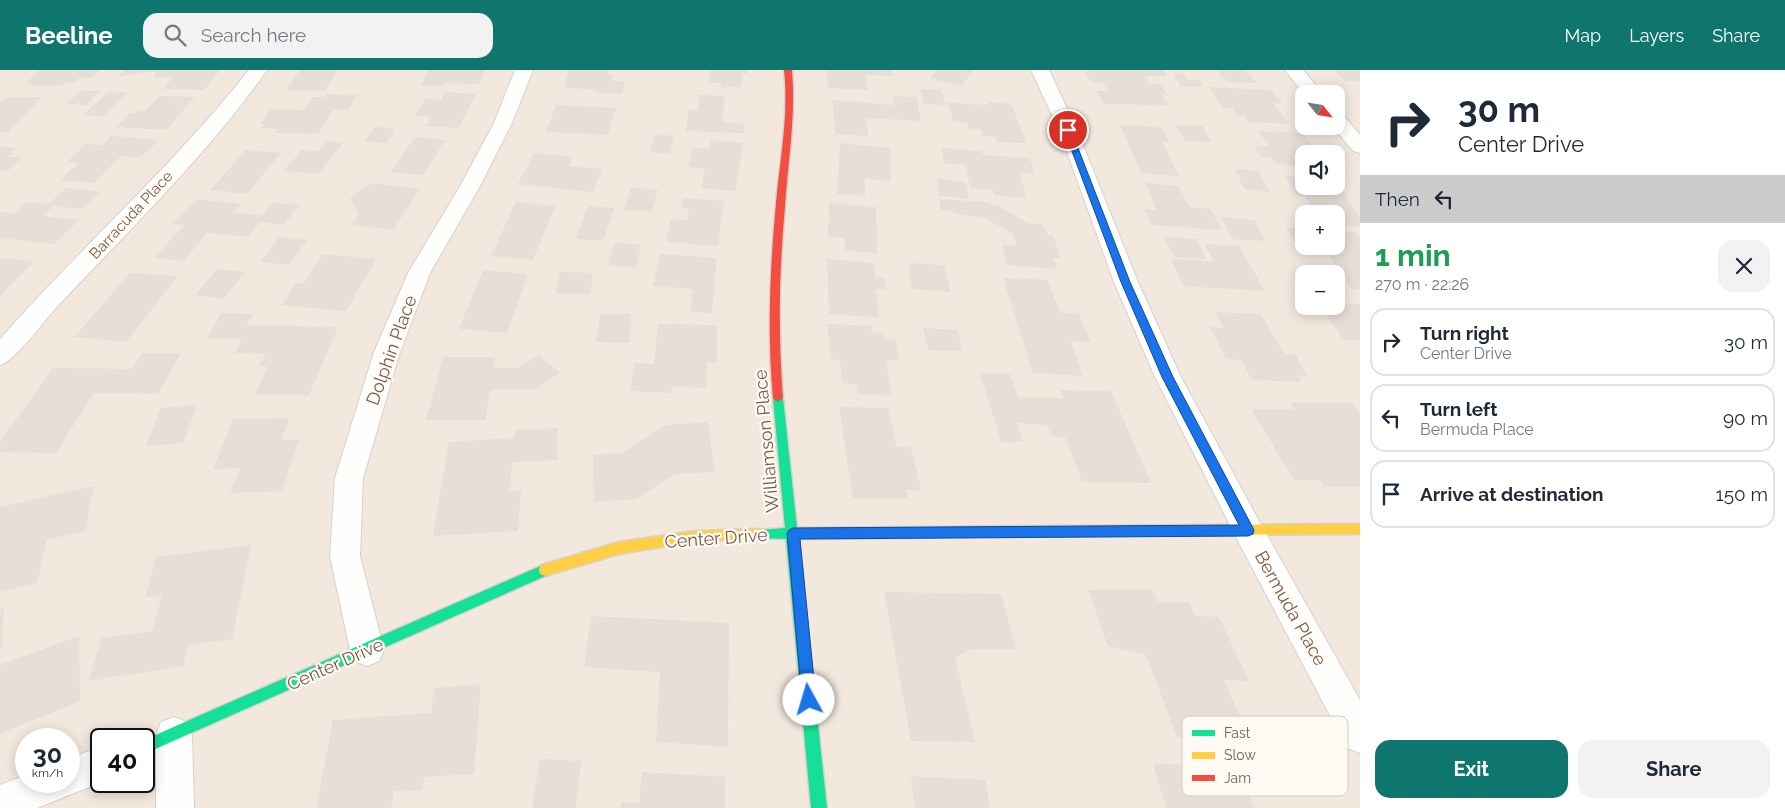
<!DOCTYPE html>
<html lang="en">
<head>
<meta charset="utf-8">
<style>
	:root { --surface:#fff; --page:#f2f2f3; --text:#1f2937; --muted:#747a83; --line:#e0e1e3; --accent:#0f766e }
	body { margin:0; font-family:Raleway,sans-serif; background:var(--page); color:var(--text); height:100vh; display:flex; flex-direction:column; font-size:19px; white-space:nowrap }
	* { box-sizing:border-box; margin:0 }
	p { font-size:16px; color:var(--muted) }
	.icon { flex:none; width:28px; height:28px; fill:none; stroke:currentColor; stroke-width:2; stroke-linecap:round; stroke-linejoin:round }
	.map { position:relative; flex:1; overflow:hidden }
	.panel { display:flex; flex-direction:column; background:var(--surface); width:425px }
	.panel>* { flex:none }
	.top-card { background:#fff; color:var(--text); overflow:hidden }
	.needle { width:32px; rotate:120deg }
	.controls { position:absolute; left:1295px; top:15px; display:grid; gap:10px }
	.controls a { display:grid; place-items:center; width:50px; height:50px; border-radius:10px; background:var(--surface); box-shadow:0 2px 12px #0003; font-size:25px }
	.speed { position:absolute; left:15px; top:658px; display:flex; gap:10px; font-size:25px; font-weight:700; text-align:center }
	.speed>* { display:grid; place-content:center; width:65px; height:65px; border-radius:50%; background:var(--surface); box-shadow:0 2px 12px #0003; line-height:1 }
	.speed small { font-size:12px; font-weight:400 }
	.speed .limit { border:2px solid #111; border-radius:8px; background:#fff; color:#111 }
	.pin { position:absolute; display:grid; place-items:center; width:42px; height:42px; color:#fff; margin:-21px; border:2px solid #fff; border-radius:50%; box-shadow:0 1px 5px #0007 }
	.me { position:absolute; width:55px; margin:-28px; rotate:354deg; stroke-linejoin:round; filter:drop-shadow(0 0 4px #0008) }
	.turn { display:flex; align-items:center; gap:18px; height:105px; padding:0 15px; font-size:22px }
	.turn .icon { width:65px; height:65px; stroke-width:2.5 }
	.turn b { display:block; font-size:35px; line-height:42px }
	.then { display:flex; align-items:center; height:48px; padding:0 15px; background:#0003; gap:10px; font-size:19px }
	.round { display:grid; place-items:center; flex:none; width:52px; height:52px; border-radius:15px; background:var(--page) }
	.head { display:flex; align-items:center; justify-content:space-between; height:85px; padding:0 15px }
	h1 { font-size:30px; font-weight:700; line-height:38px; color:#1e9e55 }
	.action { display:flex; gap:10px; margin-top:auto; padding:10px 15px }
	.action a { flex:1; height:58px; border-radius:15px; background:var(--accent); color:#fff; font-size:20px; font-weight:700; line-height:58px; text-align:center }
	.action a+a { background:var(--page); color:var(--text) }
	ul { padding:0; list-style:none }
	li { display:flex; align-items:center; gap:15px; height:68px; margin:0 10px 8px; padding:0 5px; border:2px solid var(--line); border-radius:15px }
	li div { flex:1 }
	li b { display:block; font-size:19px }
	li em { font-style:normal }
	header { display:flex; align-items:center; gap:30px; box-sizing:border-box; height:70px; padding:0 25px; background:var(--accent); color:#fff }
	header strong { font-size:24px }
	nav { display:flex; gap:28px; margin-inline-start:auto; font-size:18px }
	.search { width:350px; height:45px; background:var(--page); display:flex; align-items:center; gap:12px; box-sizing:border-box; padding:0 18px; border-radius:15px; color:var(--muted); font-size:19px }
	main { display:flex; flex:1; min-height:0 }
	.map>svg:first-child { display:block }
</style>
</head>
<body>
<header>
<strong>Beeline</strong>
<div class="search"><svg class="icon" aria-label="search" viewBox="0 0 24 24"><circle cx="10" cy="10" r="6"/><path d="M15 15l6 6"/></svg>Search here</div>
<nav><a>Map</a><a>Layers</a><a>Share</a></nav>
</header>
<main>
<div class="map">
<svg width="1360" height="738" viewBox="0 0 1360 738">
	<rect width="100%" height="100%" fill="#f9f5f0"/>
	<!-- residential -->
	<path fill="#f2e8de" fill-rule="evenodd" d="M0,0H1360V738H0ZM1304,24H1336V56H1304ZM1304,84H1336V116H1304ZM1304,144H1336V176H1304ZM1304,204H1336V236H1304ZM26,669H69V711H26ZM101,669H144V711H101Z"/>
	<!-- building -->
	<path fill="#e6ded7" d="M39,0H100L92,8H79L74,13L66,12L62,16H30L33,13H26Z
		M124,0H156V1L119,6Z
		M156,0H220L204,20L163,19L174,6L154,8Z
		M300,0H338L325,21L286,20Z
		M428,0H485L479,14L443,13L442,16H420Z
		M569,0H609L607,5H613L612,11H625L622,24L593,22L594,19L564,18Z
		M710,0H747V4L742,3L741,17H721V13H709Z
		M826,0H892L893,6L866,5L868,20L828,18Z
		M937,0H974L961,16L930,8Z
		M1139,0H1163L1167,6H1144L1149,14H1160L1168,25H1162L1169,35L1104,34L1096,21H1109L1103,13L1091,12L1084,1Z
		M1217,0H1245L1256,13L1227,12Z
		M1334,0H1360V11H1345Z
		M1173,3L1184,4L1188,10H1199L1204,17L1181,16Z
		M1210,17L1272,20L1282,34L1273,33L1289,54L1249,52L1245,46H1237L1232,38H1223Z
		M920,19L941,20L945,35L924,34Z
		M81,21H100L86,35L66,34Z
		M108,22L127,23L104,46L83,45Z
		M445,22L476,24L459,58L426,56L431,47L415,46L425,29L441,30Z
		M327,24L357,25L348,40H333L318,64L274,63L277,59L262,58L265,54H260L271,39L304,40L313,27H325Z
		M699,25L725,26L722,52L745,54L744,63L686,61L689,40H698Z
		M160,26L195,27L166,60L116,57L129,44L146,40Z
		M892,26L916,27L921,51L866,48L868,66L835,64L833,30L894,35Z
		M6,27H42L8,62H0V33Z
		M987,32L1011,33L1026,73L997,72L996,67L983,66L981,59H969L967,52L953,51L948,33L988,35Z
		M556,35L616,38L608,65L546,62Z
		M1120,55L1162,57L1169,72L1162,71L1179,106L1141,103Z
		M1176,55L1202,56L1211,72L1185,71Z
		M375,57L395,59L386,73L364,71Z
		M1258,61L1302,63L1318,84H1304V97L1277,94L1272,88L1261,87L1254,76H1269Z
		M655,64L674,66L670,84L650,82Z
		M111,66L159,70L141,87L121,86L94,113L60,110L79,93L67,92L86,74L102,75Z
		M415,67L445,70L423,105L391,102Z
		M711,70L743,73L735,121L701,118L705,98L688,97L693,78L709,79Z
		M327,71L343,73L318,104L284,101L302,80L318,81Z
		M840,73L890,78L891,111L865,109V126L837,124Z
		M0,77L17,78L8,87H22L9,100H0Z
		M942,78L982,81L983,85L1030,88L1034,104L1020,102L1026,128L994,125L993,120L970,118L966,95L944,93Z
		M246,80L281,83L247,124L210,120Z
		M534,83L573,87L569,96L602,99L593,122L518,114Z
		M1235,99L1259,101L1269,122L1244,119Z
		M1285,106L1304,107V116H1336V112L1360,147V157L1336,155V144H1317L1305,126L1297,125Z
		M937,109L966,112L969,129L939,126Z
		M372,113L420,119L393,160L351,155L359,144L350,129L360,120Z
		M1146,113L1179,116L1189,137L1211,139L1222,160L1151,155L1145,139L1156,140Z
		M631,117L658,120L652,142L624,140Z
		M66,118L100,122L82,139L53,136L43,146L79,150L54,174L0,168V142L14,144L27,132L49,134Z
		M683,128L724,131L718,176L666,172L671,149L687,150L689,139L681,138Z
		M196,129L241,134L233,143L262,145L272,132L299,135L284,155L260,152L248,167L207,163L184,191L154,188L184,155L173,154Z
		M939,129L984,132L1000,137L1028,153L1043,154L1047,164L1053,165L1060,188H1053L1057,199L1007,195L1002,175L1016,176L1014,164L983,147L960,145L950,141L941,140Z
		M516,132L555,136L533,190L491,186Z
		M829,133L876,137L877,183L845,181V168L828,167Z
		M588,136L614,138L603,171L576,169Z
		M1221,147L1254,150L1266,171L1233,169Z
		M1286,158L1304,159V176H1336V161L1355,162L1360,169V220L1351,219L1325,179L1299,178Z
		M279,167L307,170L289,195L261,192Z
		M1164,167L1197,169L1207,189L1174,187Z
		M614,173L641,175L636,198L608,195Z
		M1204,174L1239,176L1265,221L1184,216L1171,189L1214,191Z
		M323,184L376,189L346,241L282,235L296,213L303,214Z
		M660,184L717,188L712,243L690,242L693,219L653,216Z
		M0,188L34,191L0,226Z
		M827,189L874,193L875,207L885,208L886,220L876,219L879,247L829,244Z
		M908,193L945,195L950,222L912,219Z
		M217,199L245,202L223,229L195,225Z
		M483,200L528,204L507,263L459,259Z
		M560,202L593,203L590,224H556Z
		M130,203L178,206L126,272L74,267Z
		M1003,208L1048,210L1060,243H1079L1090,272L1071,271L1083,306L1033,303Z
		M1336,234H1360V270H1344L1320,236H1336Z
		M1214,242L1261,244L1284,284H1295L1308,307L1298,306L1301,312L1252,310L1241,290L1226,289L1210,257L1224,258Z
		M221,243L253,244L247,255L338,257L309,325L255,324L268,297L259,296L265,284L235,283L242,269L207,268Z
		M600,244H631L629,273L596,272Z
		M658,254L717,255V293H707L706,318L672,316L671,323L630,321L634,293L654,294Z
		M827,254L871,256L872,262L884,263L885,269H895L899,291L886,290L892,326L858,324L856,314L842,313L840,290L831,289Z
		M923,258L957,260L963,281L928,280Z
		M142,283H181L158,324L94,323L56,383L0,382V372L53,298L132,299Z
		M539,285L560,303L535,319H491L485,350H426L443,287H495L493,298H517Z
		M980,303L1010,304L1018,327L1064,328L1060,320L1111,321L1151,413L1082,412L1065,367L1052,366L1047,355L1017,353L1023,372H1001Z
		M1291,333H1352L1360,344V417H1324L1320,410H1294L1251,339H1295Z
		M197,335L183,373L146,376L161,338Z
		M839,337L888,338L897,377H911L921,420H906L908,428H853Z
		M289,348L282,370H299L282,421L230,423L240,398L213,399L233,349Z
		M708,352L715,402L674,404L636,429L594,432L593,385L621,383L666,355Z
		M558,358L557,390L512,392L510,421L521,420L518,461L433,466L449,372L514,368L515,360Z
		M94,416L85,461L47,470L37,513L0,522V437Z
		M251,475L232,569L188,575L183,596L88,611L102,568L152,561L162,525L145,527L156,487Z
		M1088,520H1153L1158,532H1189L1195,546L1219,547L1249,611L1224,610L1249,667H1177L1146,585L1108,576Z
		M884,522L1001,524L1016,579H973L955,587L975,672L911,671Z
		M4,538L2,579L0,580V540Z
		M591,546L729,553L728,677L656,672L660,602L584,597Z
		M79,566L80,631L0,664V595Z
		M481,614L474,704L424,707L422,720L394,721L391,738H316L333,650L431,643L434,618Z
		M540,689L581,691L576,738H532Z
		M1153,693L1240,700L1254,738H1166Z
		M642,702L725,707V738H621V732L639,733Z
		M911,706L985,710L990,738H915Z"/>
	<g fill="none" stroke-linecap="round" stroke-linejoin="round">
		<defs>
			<path id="street" d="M249,0H267C207,86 126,163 55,239C42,253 16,290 0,295V269C81,177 173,96 249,0Z
				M515,0H533L512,53L479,118L430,203L400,282L363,408L360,486L384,580L379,591L367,596L355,591L350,580L330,486L335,408L374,282L408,203L459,118L494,53Z
				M1031,0H1049L1077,60L1138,212L1181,307L1259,451L1360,630V683L1347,678L1237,469L1155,307L1114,212L1059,60Z
				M1285,0H1303L1323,24H1304Z
				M1336,44L1343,45L1360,65V83L1353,81L1332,56H1336Z
				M174,647L187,652L192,665L194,738H156V665L161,652Z
				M101,676V711H104L37,738H0V715L26,705V711H69V689Z"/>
			<path id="fast" d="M778,324L783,328L797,458L1065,456L1069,457L1071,461L1069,465L1065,466L798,469L827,738H811L786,469L757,468L755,464L757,460L785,458L773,328Z
				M545,494L550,496L551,500L550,504L144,684V670Z"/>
			<path id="slow" d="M1360,454V464L1065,466L1061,465L1059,461L1061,457L1065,456Z
				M761,459L765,460L767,464L765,468L761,469L696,471L619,484L545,506L540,504L539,500L540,496L545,494L619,472L696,461Z"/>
			<path id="jam" d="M784,0H792C796,46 788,91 785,137C779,201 778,264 783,328L778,332L773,328C767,263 770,198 776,133C780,88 789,45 784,0Z"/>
		</defs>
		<!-- street casing -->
		<use href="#street" stroke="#d7d1cb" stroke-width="2"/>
		<!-- fast casing -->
		<use href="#fast" stroke="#d9d2cb" stroke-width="3"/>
		<!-- slow casing -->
		<use href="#slow" stroke="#d9d2cb" stroke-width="3"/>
		<!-- jam casing -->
		<use href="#jam" stroke="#d9d2cb" stroke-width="3"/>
		<!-- street -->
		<use href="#street" fill="#fefefd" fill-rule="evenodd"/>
		<!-- fast -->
		<use href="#fast" fill="#16e098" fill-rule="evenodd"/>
		<!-- slow -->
		<use href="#slow" fill="#ffcf43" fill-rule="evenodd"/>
		<!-- jam -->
		<use href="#jam" fill="#f24e42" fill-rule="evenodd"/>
	</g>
	<!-- route -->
	<path fill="#1a73e8" stroke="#114b97" d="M1068,58L1071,60L1130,212L1173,307L1254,460L1253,464L1248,466L800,469L816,630L814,635L809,637L804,635L802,630L787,463L789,460L793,458L1239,455L1162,307L1121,212L1064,60Z"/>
	<g text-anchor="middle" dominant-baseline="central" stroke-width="4.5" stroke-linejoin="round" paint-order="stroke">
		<!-- far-street labels -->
		<g font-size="15" fill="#7a5c4d" stroke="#fffaf3">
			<text transform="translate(131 145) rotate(-47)">Barracuda Place</text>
		</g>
		<!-- street labels -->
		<g font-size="18" fill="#7a5c4d" stroke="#fffaf3">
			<text transform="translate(391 280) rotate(-70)">Dolphin Place</text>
			<text transform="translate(766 371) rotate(-95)">Williamson Place</text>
			<text transform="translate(716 468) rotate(-4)">Center Drive</text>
			<text transform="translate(1291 538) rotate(61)">Bermuda Place</text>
			<text transform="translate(335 594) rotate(-24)">Center Drive</text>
		</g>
	</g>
	<!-- legend -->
	<rect x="1182" y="646" width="166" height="80" rx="8" fill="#fffaf3" stroke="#d7cbc1" stroke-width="1"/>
	<rect x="1192" y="660" width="23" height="6" fill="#16e098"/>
	<rect x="1192" y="682" width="23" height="7" fill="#ffcf43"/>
	<rect x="1192" y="705" width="23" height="6" fill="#f24e42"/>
	<g font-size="14" fill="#7a5c4d">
		<text x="1224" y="668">Fast</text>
		<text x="1224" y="690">Slow</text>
		<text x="1224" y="713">Jam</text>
	</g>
</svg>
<div class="controls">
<a><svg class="needle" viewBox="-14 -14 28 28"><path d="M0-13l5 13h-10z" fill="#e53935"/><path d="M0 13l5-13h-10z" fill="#747a83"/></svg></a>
<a><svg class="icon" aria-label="sound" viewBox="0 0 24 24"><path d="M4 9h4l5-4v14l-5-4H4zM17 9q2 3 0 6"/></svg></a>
<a>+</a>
<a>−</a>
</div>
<div class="speed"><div>30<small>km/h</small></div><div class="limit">40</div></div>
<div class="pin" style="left:1068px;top:60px;background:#d93025"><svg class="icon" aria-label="arrive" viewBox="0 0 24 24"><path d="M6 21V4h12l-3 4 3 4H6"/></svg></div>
<svg class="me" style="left:809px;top:630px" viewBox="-20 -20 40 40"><circle r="19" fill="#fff"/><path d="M0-13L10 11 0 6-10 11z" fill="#1a73e8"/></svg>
</div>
<section class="panel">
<div class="top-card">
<div class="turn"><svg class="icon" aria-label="right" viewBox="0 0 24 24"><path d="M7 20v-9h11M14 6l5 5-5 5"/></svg><div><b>30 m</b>Center Drive</div></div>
<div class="then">Then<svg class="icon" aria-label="left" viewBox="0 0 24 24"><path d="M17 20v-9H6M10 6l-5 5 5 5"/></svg></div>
</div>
<div class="head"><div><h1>1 min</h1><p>270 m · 22:26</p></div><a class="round"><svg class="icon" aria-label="close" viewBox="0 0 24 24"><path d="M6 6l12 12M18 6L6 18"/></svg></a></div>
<ul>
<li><svg class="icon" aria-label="right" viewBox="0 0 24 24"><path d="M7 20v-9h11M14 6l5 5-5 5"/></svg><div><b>Turn right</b><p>Center Drive</p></div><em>30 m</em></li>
<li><svg class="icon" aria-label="left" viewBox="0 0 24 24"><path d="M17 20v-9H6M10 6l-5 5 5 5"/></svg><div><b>Turn left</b><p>Bermuda Place</p></div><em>90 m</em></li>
<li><svg class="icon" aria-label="arrive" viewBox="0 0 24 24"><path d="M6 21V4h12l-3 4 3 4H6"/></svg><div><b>Arrive at destination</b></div><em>150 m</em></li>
</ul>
<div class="action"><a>Exit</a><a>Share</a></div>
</section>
</main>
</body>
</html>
